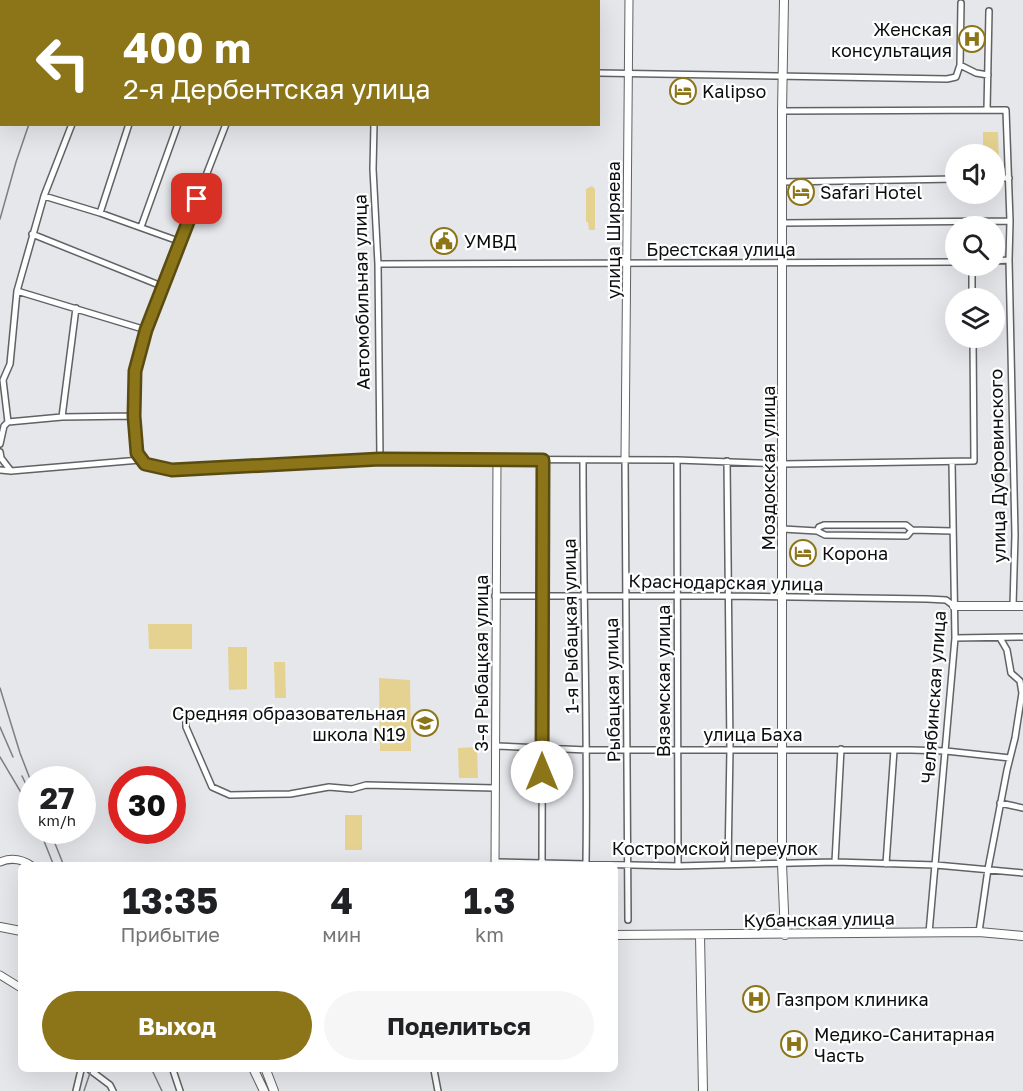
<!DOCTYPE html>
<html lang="ru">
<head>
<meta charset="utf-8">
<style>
	:root { --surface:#fff; --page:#f6f6f6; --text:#202124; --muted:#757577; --accent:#8b7518 }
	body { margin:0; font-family:"Golos Text",sans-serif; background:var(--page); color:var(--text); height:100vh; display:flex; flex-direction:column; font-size:22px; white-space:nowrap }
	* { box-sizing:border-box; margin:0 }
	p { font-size:20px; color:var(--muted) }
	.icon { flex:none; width:33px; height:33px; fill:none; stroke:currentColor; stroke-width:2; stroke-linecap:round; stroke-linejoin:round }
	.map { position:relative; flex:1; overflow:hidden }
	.details { position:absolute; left:18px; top:862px; width:600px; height:210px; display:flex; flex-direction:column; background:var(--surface); border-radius:9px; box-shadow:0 6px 24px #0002 }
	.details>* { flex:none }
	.hud { position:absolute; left:0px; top:0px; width:600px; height:126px; box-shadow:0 6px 24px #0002; background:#8b7518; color:#fff; overflow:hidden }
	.fabs { position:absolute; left:945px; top:144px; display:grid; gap:12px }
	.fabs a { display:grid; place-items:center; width:60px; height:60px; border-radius:50%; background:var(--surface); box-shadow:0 6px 24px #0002; font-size:30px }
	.speed { position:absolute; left:18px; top:766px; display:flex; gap:12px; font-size:30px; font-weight:700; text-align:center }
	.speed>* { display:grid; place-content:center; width:78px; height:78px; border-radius:50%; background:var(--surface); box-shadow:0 6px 24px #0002; line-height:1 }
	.speed small { font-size:15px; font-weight:400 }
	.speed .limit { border:9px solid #d22; background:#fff; color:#111 }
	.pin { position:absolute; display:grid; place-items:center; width:51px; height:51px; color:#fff; margin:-26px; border-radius:12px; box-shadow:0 3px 9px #0006 }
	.me { position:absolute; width:66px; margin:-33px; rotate:0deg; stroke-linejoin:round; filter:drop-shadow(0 0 4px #0008) }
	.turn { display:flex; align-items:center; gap:21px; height:126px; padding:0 24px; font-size:27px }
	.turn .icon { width:78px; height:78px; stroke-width:2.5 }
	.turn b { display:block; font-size:42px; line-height:51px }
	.eta { display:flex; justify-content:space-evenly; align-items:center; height:102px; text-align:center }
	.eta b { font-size:36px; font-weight:700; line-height:42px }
	.cta { display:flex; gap:12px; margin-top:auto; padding:12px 24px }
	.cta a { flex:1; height:69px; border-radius:36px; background:var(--accent); color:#fff; font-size:24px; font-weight:700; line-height:69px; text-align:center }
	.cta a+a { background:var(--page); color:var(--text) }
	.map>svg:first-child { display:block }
</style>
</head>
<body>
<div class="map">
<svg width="1023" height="1091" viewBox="0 0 1023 1091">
	<rect width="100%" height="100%" fill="#e5e7eb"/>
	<!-- green -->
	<path fill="#e5d290" d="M983,132H998L999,163H995L994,154H983Z
		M592,186L595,189V230H589L588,222H586V189Z
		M148,624H192V649H149Z
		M228,647H247V689L229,690Z
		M274,662H285L286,698H275Z
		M379,678L410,680L411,751H380Z
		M477,747L478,778H459L458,748Z
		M345,815H362V850H345Z"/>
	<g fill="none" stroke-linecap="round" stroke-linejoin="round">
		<defs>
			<path id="minor" d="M18,0V2
				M138,2L139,0
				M190,2L191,0
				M228,2V0
				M275,2V0
				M0,30L2,29
				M960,65L961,3
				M598,73L947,79L956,77L960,65L976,73L988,75
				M987,110L989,11
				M782,111L1006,110L1010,221L1009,260L1015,535L1013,606
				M374,124L373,169L378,264L380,459
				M994,178H1009
				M782,182L956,179
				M44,196L100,213L181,242
				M100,213L129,124
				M782,223L1010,221
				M141,227L178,124
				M32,234L164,287
				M994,261L1009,260
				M378,264L956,262
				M972,266V298
				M17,291L146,330
				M62,417L76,308
				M8,422L62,417L134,416
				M0,444L4,426L8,422L3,380L10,364L17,291L44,196L72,124
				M0,452L1,458L11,471
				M625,459L628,920
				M140,460L145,464L172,469L380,459L677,460L783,464L974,461L973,338
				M140,460L137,453L134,416L135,371L146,330L226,124
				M677,460L678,866
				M583,461C583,595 588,729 586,863
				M727,461L730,749L728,864
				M0,470L11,471L140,460
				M783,529L817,531L819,527L824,525H906L912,530
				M817,531L825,535L907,536L912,530L952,531
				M495,596H727L927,599L946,600L954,606
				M955,638L1023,637
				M186,712V727L212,787L230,795L290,794L329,787L352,789L366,785L495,788
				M496,746L587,750H911L946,751L1010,758
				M1000,803L1023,808
				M495,862L678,866L835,862L936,865L1023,873
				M835,862L841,749
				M542,863L543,460
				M886,864L894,750
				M979,932L988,869L1007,770L1015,738L1022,693L1020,681L1011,673L1007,650L1000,638
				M929,933L955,638L952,462
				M90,1070L110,1085L113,1091
				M173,1070L180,1091
				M434,1070L438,1091
				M76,1091L81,1070"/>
			<path id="tertiary" d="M625,459L629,0
				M0,862C12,857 22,859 32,866
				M495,866L497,460
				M0,975L21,988"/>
			<path id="secondary" d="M784,0L782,111V864L785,935
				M954,606H1023
				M0,927L21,931
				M615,935L979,932L1023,936
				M700,935L703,1091
				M254,1070L264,1091
				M266,1070L274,1091"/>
		</defs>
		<!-- minor casing -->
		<use href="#minor" stroke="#616266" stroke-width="8"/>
		<!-- tertiary casing -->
		<use href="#tertiary" stroke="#616266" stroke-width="9"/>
		<!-- secondary casing -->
		<use href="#secondary" stroke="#616266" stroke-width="10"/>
		<!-- minor -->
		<use href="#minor" stroke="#fff" stroke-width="5"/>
		<!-- tertiary -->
		<use href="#tertiary" stroke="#fff" stroke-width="7"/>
		<!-- secondary -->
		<use href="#secondary" stroke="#fff" stroke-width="8"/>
		<!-- rail -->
		<path stroke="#7c7e80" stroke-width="1.5" d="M87,2L88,0
			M0,219L16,162L29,124
			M0,688L20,753L32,784
			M0,727L13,757
			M0,757L32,811
			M22,776L32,797
			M40,831L54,866
			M50,831L64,866
			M152,1070L162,1091
			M84,1091L91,1070"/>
	</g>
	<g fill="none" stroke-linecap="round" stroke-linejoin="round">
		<defs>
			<path id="route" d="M197,199L146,330L135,371L134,416L137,453L145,464L172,470L380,459L543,460L542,772"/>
		</defs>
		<!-- route casing -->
		<use href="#route" stroke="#5a4c10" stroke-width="15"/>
		<!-- route -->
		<use href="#route" stroke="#8b7518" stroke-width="10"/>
	</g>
	<!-- icons -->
	<defs>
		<symbol id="hospital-ring" viewBox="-11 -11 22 22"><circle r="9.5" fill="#fff" stroke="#8b7518" stroke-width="1.5"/><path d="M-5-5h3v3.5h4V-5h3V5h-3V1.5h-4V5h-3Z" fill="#8b7518"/></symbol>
		<symbol id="hotel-ring" viewBox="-11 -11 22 22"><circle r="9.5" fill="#fff" stroke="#8b7518" stroke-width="1.5"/><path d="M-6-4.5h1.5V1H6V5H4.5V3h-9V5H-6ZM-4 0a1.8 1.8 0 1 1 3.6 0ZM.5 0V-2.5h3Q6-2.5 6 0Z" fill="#8b7518"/></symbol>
		<symbol id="civic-ring" viewBox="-11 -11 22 22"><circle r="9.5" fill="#fff" stroke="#8b7518" stroke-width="1.5"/><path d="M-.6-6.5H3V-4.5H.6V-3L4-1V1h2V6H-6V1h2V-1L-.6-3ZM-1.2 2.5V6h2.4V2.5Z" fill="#8b7518"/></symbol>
		<symbol id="school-ring" viewBox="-11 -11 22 22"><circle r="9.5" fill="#fff" stroke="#8b7518" stroke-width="1.5"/><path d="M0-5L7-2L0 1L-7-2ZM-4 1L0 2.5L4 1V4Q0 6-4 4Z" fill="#8b7518"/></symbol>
	</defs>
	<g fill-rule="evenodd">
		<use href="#hospital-ring" x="957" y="24" width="30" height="30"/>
		<use href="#hotel-ring" x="668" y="76" width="30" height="30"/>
		<use href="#hotel-ring" x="786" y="177" width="30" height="30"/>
		<use href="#civic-ring" x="429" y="226" width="30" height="30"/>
		<use href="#hotel-ring" x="788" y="538" width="30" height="30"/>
		<use href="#school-ring" x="410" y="708" width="30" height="30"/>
		<use href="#hospital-ring" x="741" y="984" width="30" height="30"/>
		<use href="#hospital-ring" x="779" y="1029" width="30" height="30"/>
	</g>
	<g text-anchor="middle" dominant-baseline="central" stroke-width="4.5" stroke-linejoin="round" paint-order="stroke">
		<!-- poi labels -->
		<g font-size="18" fill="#0c0d0e" stroke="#fff" text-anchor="start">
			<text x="952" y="29" text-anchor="end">Женская<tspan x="952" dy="21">консультация</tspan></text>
			<text x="702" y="91">Kalipso</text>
			<text x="820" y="192">Safari Hotel</text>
			<text x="464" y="241">УМВД</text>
			<text x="822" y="553">Корона</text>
			<text x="406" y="713" text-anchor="end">Средняя образовательная<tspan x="406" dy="21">школа N19</tspan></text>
			<text x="776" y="999">Газпром клиника</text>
			<text x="814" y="1034">Медико-Санитарная<tspan x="814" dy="21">Часть</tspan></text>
		</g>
		<!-- street labels -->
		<g font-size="18" fill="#0c0d0e" stroke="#fff">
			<text transform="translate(613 230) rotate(-90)">улица Ширяева</text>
			<text x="721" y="249">Брестская улица</text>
			<text transform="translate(361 292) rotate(-91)">Автомобильная улица</text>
			<text transform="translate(997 466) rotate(-91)">улица Дубровинского</text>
			<text transform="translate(768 468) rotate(-90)">Моздокская улица</text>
			<text transform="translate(726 582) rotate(1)">Краснодарская улица</text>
			<text transform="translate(570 626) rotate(-91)">1-я Рыбацкая улица</text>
			<text transform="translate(481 663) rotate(-90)">3-я Рыбацкая улица</text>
			<text transform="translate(663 681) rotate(-90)">Вяземская улица</text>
			<text transform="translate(612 690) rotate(-91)">Рыбацкая улица</text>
			<text transform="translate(933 697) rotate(-86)">Челябинская улица</text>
			<text x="753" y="734">улица Баха</text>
			<text x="715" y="848">Костромской переулок</text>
			<text transform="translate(819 919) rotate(-1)">Кубанская улица</text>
		</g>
	</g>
</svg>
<div class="fabs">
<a><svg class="icon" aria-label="sound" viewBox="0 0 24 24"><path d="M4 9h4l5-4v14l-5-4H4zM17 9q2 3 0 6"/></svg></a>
<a><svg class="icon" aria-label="search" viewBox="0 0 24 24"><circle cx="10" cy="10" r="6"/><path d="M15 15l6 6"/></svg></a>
<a><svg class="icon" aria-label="layers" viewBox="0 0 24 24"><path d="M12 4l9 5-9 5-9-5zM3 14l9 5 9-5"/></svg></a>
</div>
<div class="speed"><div>27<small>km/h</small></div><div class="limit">30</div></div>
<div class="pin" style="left:197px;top:199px;background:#d93025"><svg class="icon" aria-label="arrive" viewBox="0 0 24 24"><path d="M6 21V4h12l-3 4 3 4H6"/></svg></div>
<svg class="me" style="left:542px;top:772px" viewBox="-20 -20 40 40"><circle r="19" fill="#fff"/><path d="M0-13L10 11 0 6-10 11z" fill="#8b7518"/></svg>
<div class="hud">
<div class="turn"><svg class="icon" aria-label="left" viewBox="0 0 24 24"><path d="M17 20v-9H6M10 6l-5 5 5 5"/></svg><div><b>400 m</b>2-я Дербентская улица</div></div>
</div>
<section class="details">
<div class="eta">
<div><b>13:35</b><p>Прибытие</p></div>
<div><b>4</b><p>мин</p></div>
<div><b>1.3</b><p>km</p></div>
</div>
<div class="cta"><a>Выход</a><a>Поделиться</a></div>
</section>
</div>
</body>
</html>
